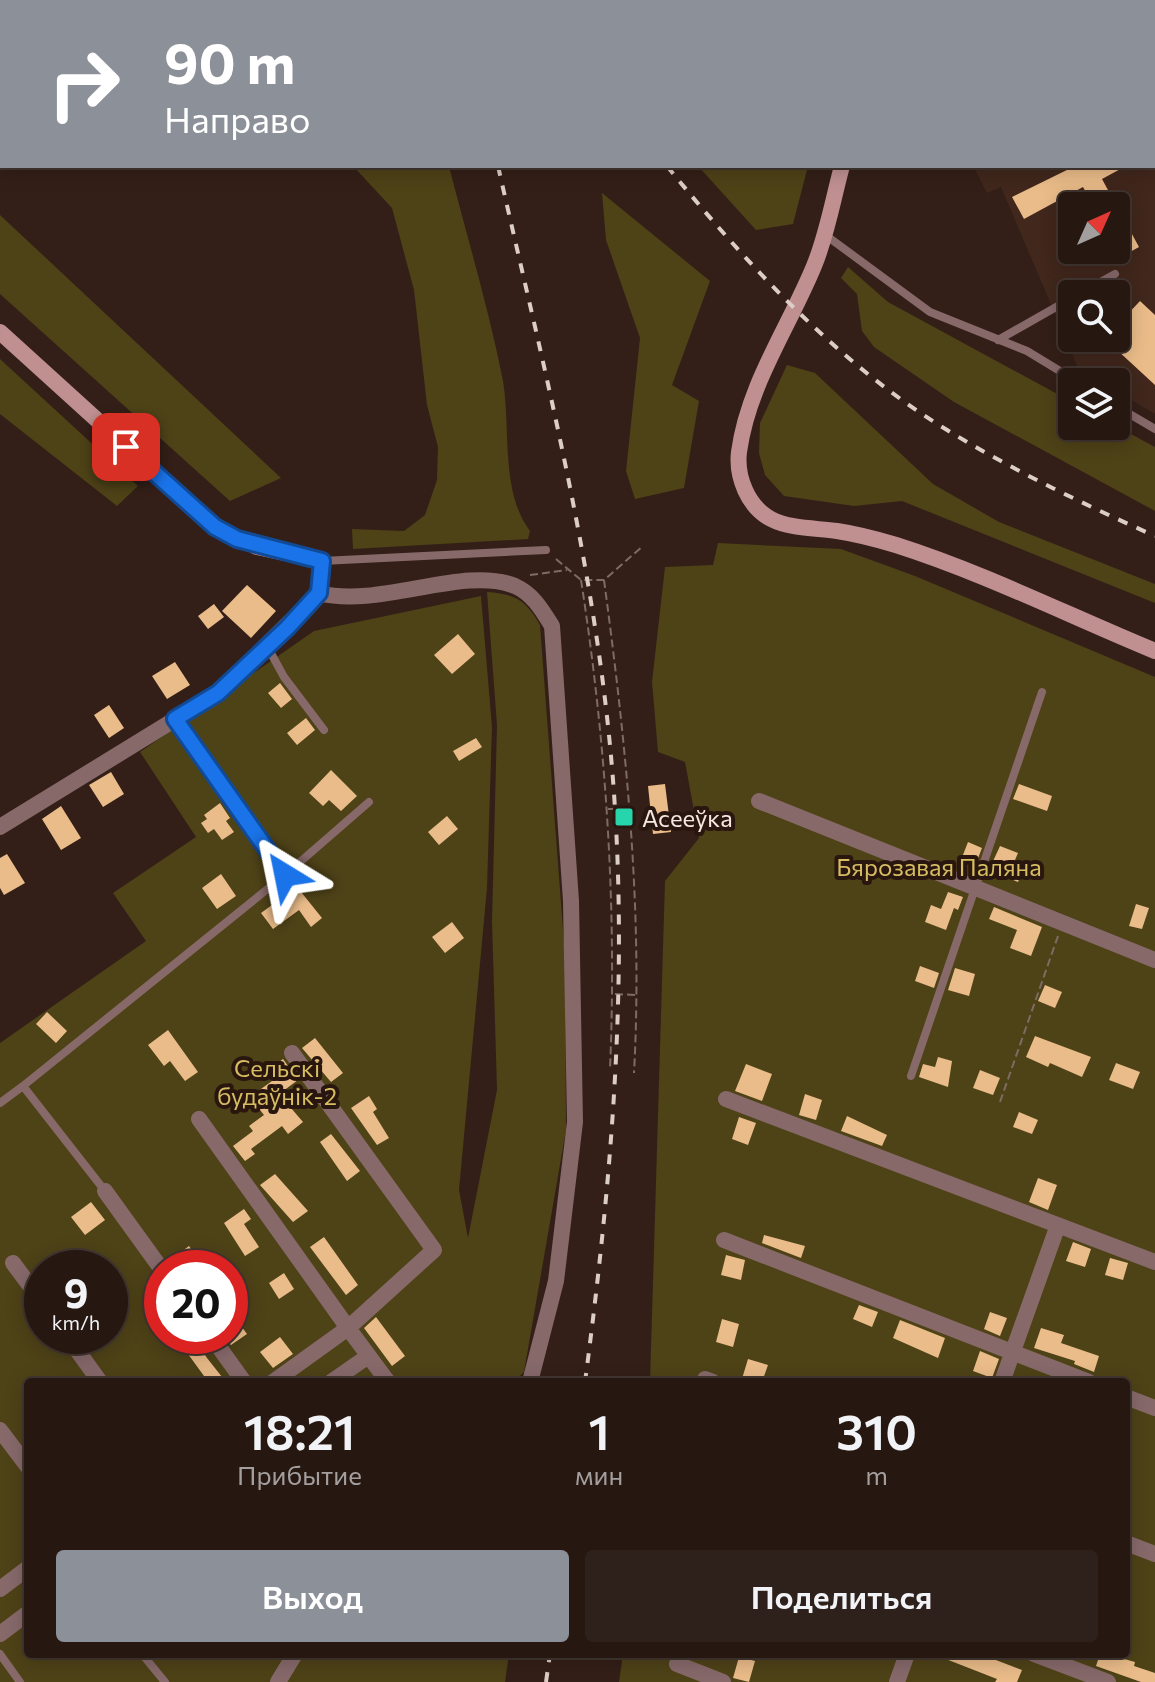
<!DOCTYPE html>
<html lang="ru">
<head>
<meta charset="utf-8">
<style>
	:root { --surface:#261711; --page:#2e201a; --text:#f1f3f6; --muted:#a49f9f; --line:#423631; --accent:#8c9099 }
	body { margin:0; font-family:Commissioner,sans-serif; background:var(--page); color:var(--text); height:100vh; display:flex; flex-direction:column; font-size:30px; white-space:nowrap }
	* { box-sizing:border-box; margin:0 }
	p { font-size:26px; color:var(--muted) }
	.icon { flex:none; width:44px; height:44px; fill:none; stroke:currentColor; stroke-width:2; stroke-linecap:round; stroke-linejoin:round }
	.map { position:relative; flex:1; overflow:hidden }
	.sheet { position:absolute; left:24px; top:1378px; width:1106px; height:280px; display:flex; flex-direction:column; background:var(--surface); border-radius:8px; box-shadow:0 4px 20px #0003,0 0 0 2px var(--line) }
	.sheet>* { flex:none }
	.banner { position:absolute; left:0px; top:0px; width:1156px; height:168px; box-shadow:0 4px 20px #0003,0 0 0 2px var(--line); background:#8c9099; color:#fff; overflow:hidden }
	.needle { width:52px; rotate:45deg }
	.buttons { position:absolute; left:1058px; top:192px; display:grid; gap:16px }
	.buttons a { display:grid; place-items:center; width:72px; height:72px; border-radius:8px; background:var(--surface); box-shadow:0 4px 20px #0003,0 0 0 2px var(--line); font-size:40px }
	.speed { position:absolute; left:24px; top:1250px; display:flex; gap:16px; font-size:40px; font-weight:700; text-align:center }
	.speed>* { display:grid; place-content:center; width:104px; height:104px; border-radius:50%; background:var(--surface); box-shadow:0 4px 20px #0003,0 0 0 2px var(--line); line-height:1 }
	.speed small { font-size:20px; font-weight:400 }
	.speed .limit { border:12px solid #d22; background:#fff; color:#111 }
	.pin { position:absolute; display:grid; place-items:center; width:68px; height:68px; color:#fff; margin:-34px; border-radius:16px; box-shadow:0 4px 12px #0006 }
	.me { position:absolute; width:88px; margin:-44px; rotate:325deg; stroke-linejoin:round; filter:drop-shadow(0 0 6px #0008) }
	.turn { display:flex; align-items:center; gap:28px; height:168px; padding:0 32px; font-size:36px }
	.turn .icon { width:104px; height:104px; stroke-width:2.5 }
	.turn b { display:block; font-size:56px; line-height:68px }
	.eta { display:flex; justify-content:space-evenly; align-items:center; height:136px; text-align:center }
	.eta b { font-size:48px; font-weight:600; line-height:56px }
	.action { display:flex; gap:16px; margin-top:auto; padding:16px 32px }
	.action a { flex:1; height:92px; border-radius:8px; background:var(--accent); color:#fff; font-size:32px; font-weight:600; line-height:92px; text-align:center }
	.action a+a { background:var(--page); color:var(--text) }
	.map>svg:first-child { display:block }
</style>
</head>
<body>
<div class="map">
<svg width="1155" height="1682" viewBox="0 0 1155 1682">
	<rect width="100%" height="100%" fill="#331f17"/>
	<!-- built -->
	<path fill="#41271c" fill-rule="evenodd" d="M883,0H1155V414L1116,391V382H1100L1078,368L1001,187L987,193L973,166H1154V2ZM1072,206H1116V250H1072ZM1072,294H1116V338H1072Z"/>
	<!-- green -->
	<path fill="#4e4217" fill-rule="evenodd" d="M353,166H449C467,237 489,309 503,381C511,429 500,491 530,531L528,539L353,549L352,529L404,531L425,515L437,480L438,447L427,405L414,290L392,208Z
		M698,166H808L793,224L756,230Z
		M602,193L710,281L672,385L699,401L684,488L635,499L626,471L640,338L606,240Z
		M0,215L281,478L230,501L0,294Z
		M848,267L888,302L1072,402V426H1116L1155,447V511L954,402L874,347L862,331L857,294L841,278Z
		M0,359L138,486L117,506L0,414Z
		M787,365L815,373L933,484L999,522L1155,584V603L902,501L854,506L784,496L765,475L759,453L760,423Z
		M718,543L841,549L915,576L1155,677V1682H619L623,1654H1126V1382H650L665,881L699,838L685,762L658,752L652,682L665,567L713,565Z
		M487,592C515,594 526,600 540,625L565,956L566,1130L524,1372L514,1382H28V1654H509L505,1682H0V1043L146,941L113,893L196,837L140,752L314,631L481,596L492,727L487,888L459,1190L468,1238L497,1090L492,921L497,725ZM42,1268H110V1336H42ZM162,1268H230V1336H162Z"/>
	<!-- building -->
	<path fill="#eabc89" d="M1075,166H1126L1102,179L1139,247L1121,257L1116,248V206H1093L1083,187L1024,219L1012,197Z
		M1140,301L1155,315V385L1104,338H1116V312L1123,319Z
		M247,585L276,611L251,638L222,611Z
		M214,604L224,617L208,629L198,616Z
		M458,634L475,654L452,674L434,655Z
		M175,662L190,685L167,699L152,676Z
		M280,683L292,699L281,708L268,693Z
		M109,705L124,728L109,738L94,715Z
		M306,718L315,730L297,745L287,733Z
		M476,738L482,747L459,761L453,751Z
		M331,770L357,796L341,811L329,800L323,806L309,793Z
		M111,772L124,794L103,807L89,785Z
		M665,784L671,832L653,834L648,786Z
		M1019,784L1052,796L1047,811L1013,799Z
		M220,803L230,818L226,821L234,832L222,840L214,829L208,833L201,823L207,819L204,815Z
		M61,806L81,838L61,850L42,819Z
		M447,816L458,829L439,845L428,832Z
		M968,842L982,848L975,866L961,860Z
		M1000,846L1018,853L1015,860L1025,864L1018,882L989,870Z
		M7,854L25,883L4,895L0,888V858Z
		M221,874L236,896L217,909L202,888Z
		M293,882L322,918L311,927L299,910L273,929L261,913L287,894L283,889Z
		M948,892L963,897L958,910L954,908L946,930L925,922L931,905L941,909Z
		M1136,904L1149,908L1142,929L1129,926Z
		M994,907L1042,927L1031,956L1010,948L1017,930L989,919Z
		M452,922L464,938L445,953L432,937Z
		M920,966L939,973L934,988L915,981Z
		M955,968L975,974L969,996L948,990Z
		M1045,985L1062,992L1055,1008L1038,1001Z
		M47,1012L67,1031L56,1043L36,1024Z
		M168,1030L198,1072L185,1081L170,1061L164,1066L148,1045Z
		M1035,1036L1091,1057L1082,1077L1050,1063L1048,1067L1026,1057Z
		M315,1038L343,1073L331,1082L302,1048Z
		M938,1057L952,1061L948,1087L919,1077L923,1064L935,1067Z
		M283,1059L298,1080L279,1094L303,1122L288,1134L282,1126L251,1149L255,1154L245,1161L233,1146L253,1131L249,1126L264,1115L250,1097L272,1081L266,1072Z
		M1116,1063L1140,1072L1133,1089L1109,1080Z
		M746,1064L772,1074L762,1101L735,1091Z
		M980,1070L1000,1078L993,1095L973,1088Z
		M805,1094L822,1100L816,1120L799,1115Z
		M369,1096L377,1109L373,1112L389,1138L377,1145L351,1108Z
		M1019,1112L1038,1120L1032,1134L1013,1127Z
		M847,1116L887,1135L882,1146L841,1131Z
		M739,1117L756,1123L748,1145L732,1139Z
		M331,1134L360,1171L347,1181L320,1142Z
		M275,1174L308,1211L293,1222L260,1185Z
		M1038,1178L1057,1185L1048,1210L1029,1202Z
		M91,1202L105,1220L85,1235L71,1217Z
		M244,1209L251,1219L244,1224L259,1247L245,1256L224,1223Z
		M764,1235L805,1246L801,1258L762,1243Z
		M324,1237L358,1285L346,1295L310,1247Z
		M1073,1242L1091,1249L1085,1267L1066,1261Z
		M189,1246L198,1258L181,1268L173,1258Z
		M726,1255L745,1260L741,1280L721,1275Z
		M1110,1258L1128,1263L1123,1280L1105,1275Z
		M284,1273L294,1289L279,1299L269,1283Z
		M859,1305L878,1312L872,1327L853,1319Z
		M230,1311L247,1334L231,1345L230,1344Z
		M990,1312L1007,1318L1000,1336L984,1329Z
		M376,1317L405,1356L392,1366L364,1328Z
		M722,1319L739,1324L733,1347L716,1342Z
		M900,1320L945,1338L938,1358L893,1338Z
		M1041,1328L1064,1335L1061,1343L1099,1356L1094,1372L1074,1364L1075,1361L1034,1348Z
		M280,1337L293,1354L273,1368L260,1352Z
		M199,1346L207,1358L226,1382H209L204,1376L188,1354Z
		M980,1351L999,1359L992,1378L973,1371Z
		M748,1359L768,1365L762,1382H741Z
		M933,1654H989L988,1657L1022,1670L1017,1682H995L997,1679Z
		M1100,1654H1118L1117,1657L1135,1662L1134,1666L1155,1673V1682H1141L1096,1666Z
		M739,1657L755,1661L749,1682L733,1678Z"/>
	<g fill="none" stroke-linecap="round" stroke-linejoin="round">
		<!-- path -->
		<path stroke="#7d6b64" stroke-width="2" stroke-dasharray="8 4" stroke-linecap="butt" d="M556,559L581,580H604L643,546
			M530,575L567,570
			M581,580C606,741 617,906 610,1069
			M604,580C626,744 643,908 634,1073
			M608,809H629
			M615,994L636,995
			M1000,1102L1058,936"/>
		<!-- lane -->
		<path stroke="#87696a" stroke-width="8" d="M859,0L860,2
			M848,2L853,0
			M824,234L930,312L1027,351L1078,382
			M1079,294L1115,274
			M998,340L1072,298
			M1116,406L1155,429
			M322,561L546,550
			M267,646L284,677L324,730
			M176,720L285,875L369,802
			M911,1076L1042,692
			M0,1103L23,1086
			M105,1191L23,1086L285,875
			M0,1654L20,1682
			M142,1654L165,1682"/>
		<!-- street -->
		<path stroke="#87696a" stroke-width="16" d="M322,561L319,593C379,609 464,565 515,586C533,594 542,610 552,626L571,901L575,1122L556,1281L530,1382
			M759,801L1155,960
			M0,827L218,693L319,593
			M726,1099L1155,1262
			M199,1119L348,1328L434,1250L292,1053
			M105,1191L162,1270
			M724,1240L1089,1382
			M13,1263L42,1302
			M67,1336L100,1382
			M211,1336L244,1382
			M705,1379L713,1382
			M273,1382L348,1328L388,1382
			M331,1382L367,1357
			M1002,1382L1058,1225
			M1126,1397L1155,1408
			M0,1430L28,1467
			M1126,1543L1155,1554
			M0,1589L28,1568
			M0,1634L28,1613
			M1034,1654L1108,1682
			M677,1664L723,1682
			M278,1682L295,1654
			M897,1682L907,1654"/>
		<!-- secondary -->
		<path stroke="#c09091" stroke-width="16" d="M838,0L839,2
			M842,166C833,199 827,235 814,266C789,327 748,385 739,452C736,477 748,507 771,519C790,529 816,528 837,531C857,534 876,539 896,545C984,573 1070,616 1155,651
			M0,332L215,527L257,547L322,561"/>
		<!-- rail -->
		<path stroke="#dccdc7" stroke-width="4" stroke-dasharray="10 10" stroke-linecap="butt" d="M472,0V2
			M555,0L556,2
			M498,166C546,378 602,592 615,809C627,1001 610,1192 585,1382
			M667,166C744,261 834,359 939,425C1008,468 1081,503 1155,536
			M546,1682L550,1654"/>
	</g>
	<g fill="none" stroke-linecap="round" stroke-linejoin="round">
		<defs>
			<path id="route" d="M126,447L215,527L237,539L322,561L319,593L287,628L218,693L175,719L285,875"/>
		</defs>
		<!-- route casing -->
		<use href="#route" stroke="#114b97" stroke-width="20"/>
		<!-- route -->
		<use href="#route" stroke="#1a73e8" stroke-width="14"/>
	</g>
	<!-- markers -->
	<rect fill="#27d5ad" stroke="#29160e" stroke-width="3" x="614" y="807" width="20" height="20" rx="4"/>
	<g text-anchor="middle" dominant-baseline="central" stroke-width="8" stroke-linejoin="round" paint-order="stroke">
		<!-- poi labels -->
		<g font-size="24" fill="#f5e7e1" stroke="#29160e" text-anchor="start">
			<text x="642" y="817">Асееўка</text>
		</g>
		<!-- park labels -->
		<g font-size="24" fill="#d6bd62" stroke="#29160e">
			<text x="939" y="866">Бярозавая Паляна</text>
			<text x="277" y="1067">Сельскі<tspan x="277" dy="28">будаўнік-2</tspan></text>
		</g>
	</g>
</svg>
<div class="buttons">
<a><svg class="needle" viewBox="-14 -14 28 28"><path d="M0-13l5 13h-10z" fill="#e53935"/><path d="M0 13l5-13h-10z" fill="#a49f9f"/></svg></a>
<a><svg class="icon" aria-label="search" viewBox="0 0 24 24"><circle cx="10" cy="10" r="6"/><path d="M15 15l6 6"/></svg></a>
<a><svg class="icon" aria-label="layers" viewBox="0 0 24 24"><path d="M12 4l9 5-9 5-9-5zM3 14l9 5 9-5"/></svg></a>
</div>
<div class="speed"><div>9<small>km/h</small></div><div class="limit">20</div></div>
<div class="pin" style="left:126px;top:447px;background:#d93025"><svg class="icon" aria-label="arrive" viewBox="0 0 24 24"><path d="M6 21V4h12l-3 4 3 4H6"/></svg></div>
<svg class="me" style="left:285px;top:875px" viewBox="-20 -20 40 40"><path d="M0-17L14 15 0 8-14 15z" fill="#1a73e8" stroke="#fff" stroke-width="4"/></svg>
<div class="banner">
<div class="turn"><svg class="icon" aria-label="right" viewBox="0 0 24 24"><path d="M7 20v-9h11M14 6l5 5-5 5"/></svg><div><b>90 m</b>Направо</div></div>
</div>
<section class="sheet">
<div class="eta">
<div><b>18:21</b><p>Прибытие</p></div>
<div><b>1</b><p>мин</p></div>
<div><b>310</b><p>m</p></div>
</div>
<div class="action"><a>Выход</a><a>Поделиться</a></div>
</section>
</div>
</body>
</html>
